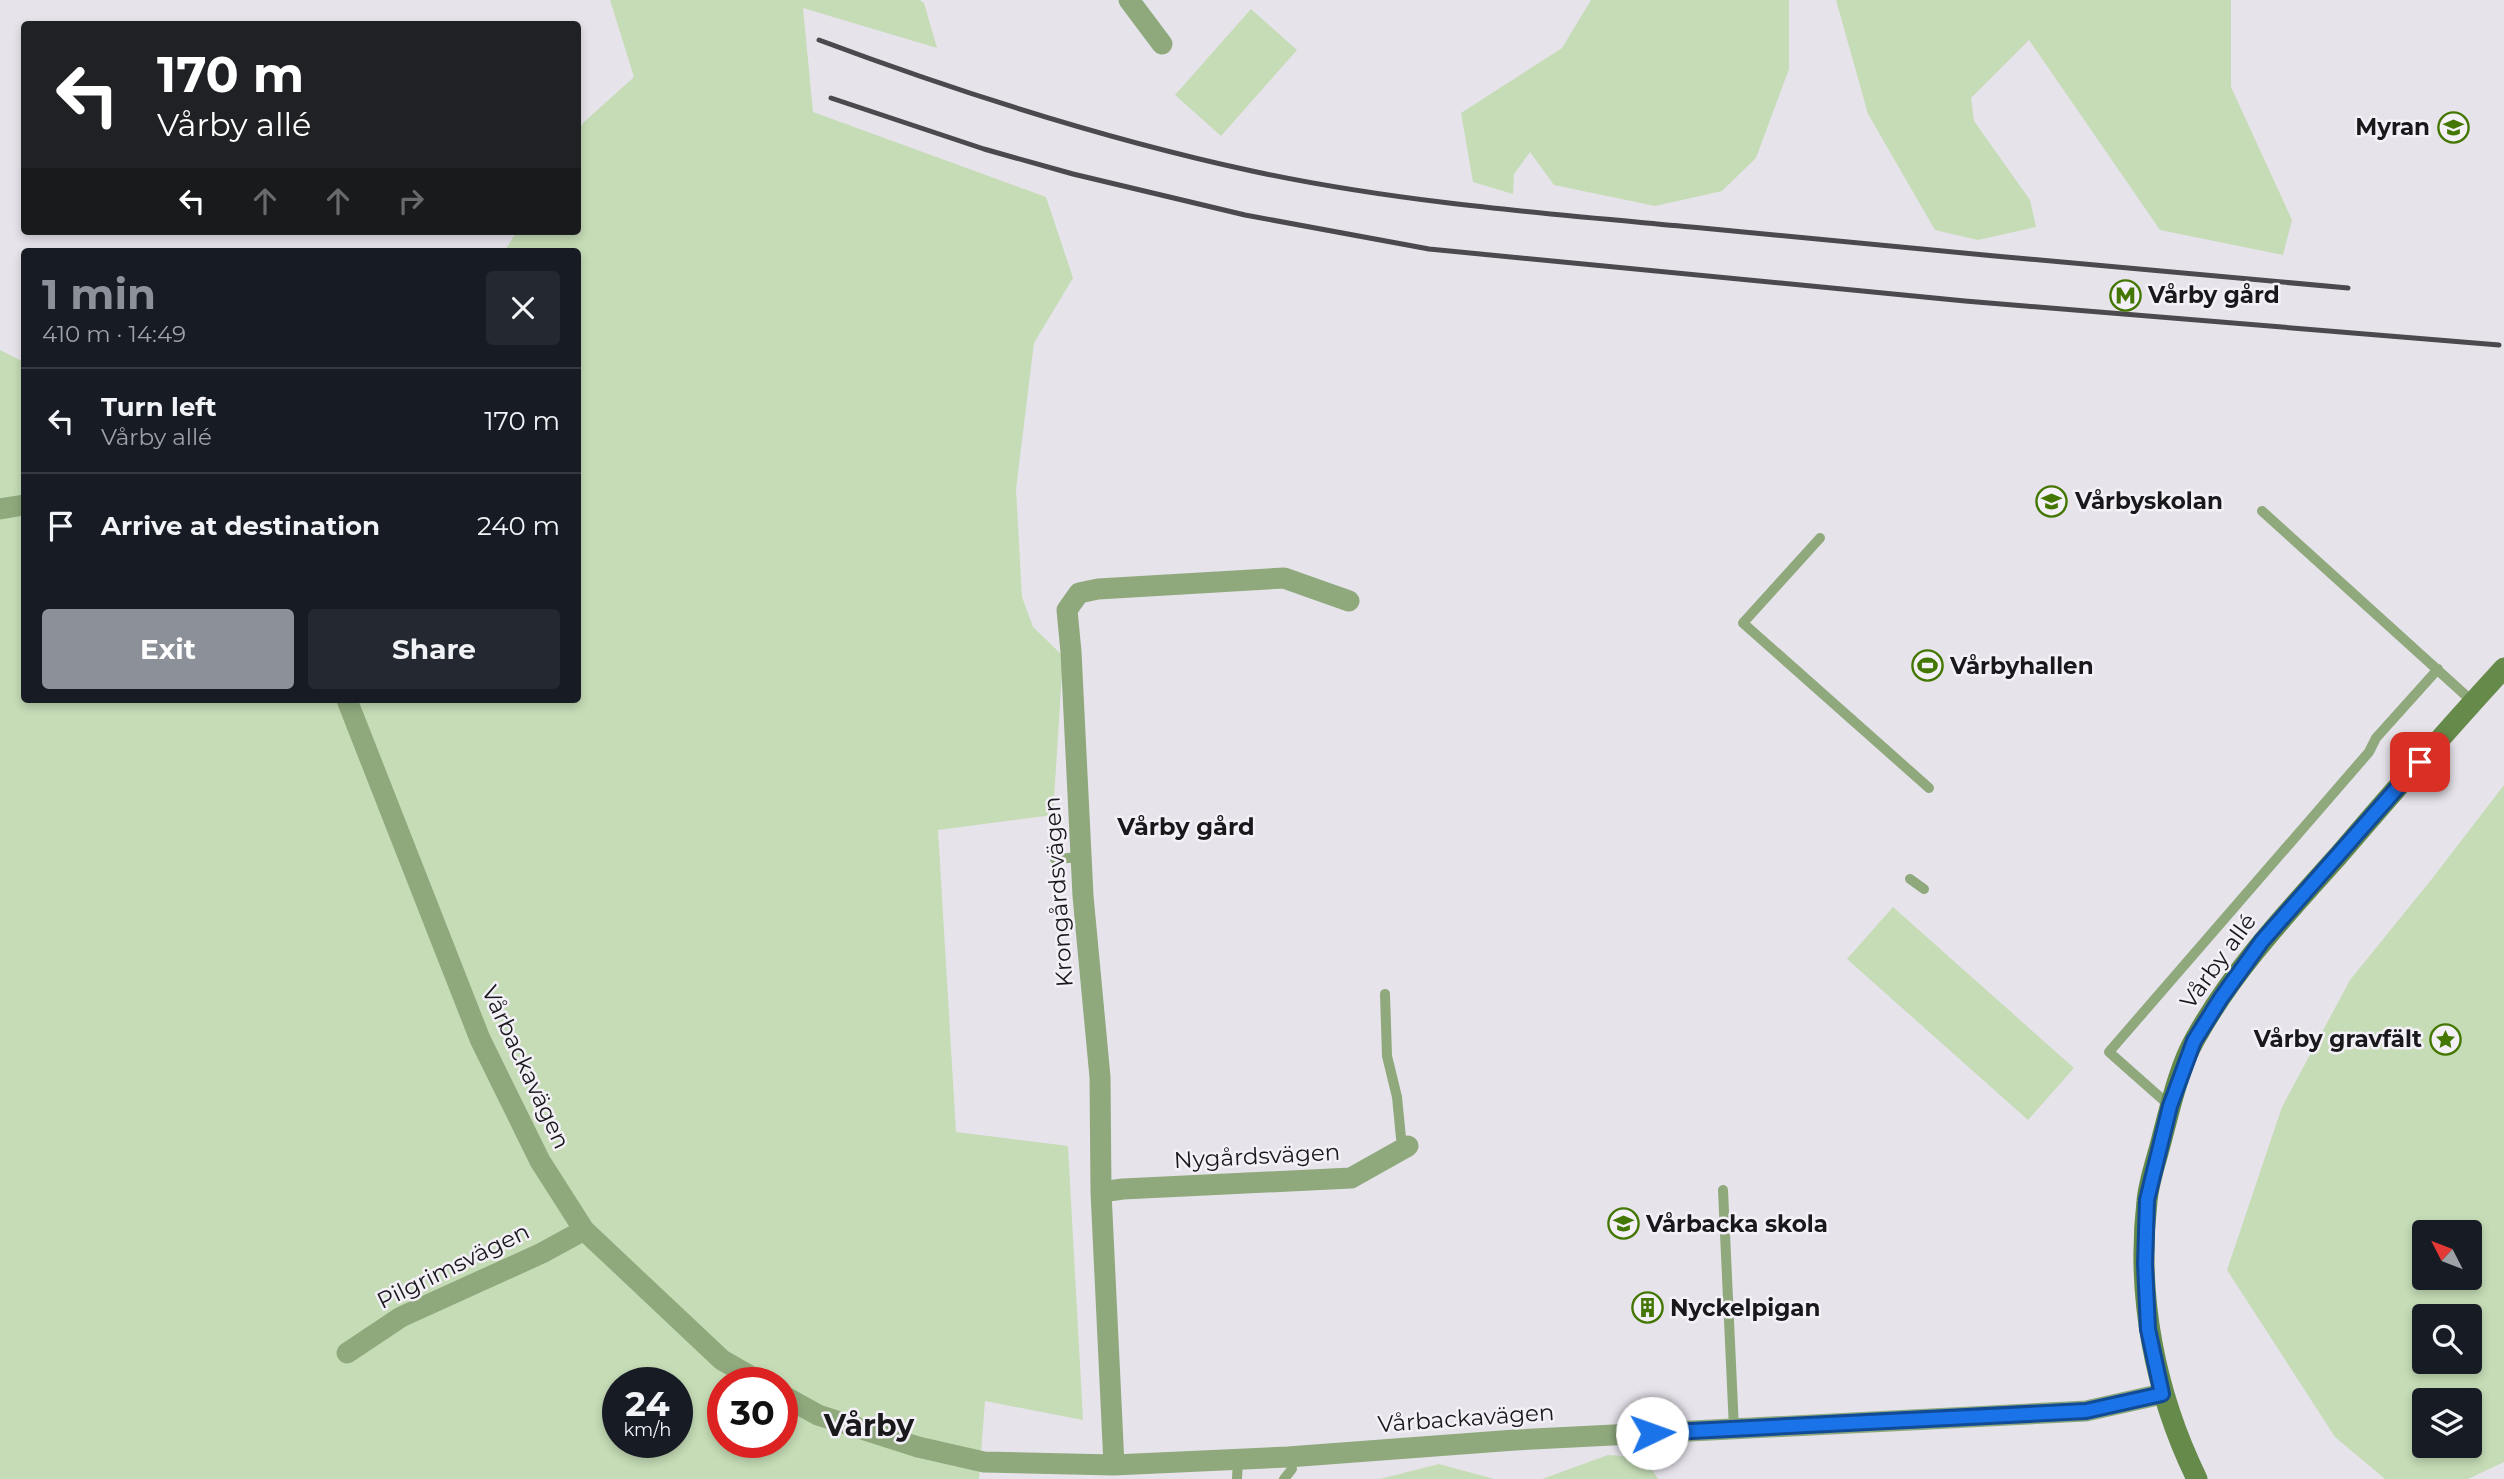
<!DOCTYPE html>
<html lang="en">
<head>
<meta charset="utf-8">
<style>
	:root { --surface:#171b24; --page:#242831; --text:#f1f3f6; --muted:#9ea1a6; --line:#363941; --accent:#8c9099 }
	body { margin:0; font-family:Montserrat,sans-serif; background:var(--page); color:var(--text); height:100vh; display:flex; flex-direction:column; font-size:26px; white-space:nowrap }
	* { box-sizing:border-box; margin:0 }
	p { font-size:23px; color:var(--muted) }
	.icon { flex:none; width:38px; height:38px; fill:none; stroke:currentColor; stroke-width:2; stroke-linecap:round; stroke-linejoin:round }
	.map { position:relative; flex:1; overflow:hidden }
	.panel { position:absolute; left:21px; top:248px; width:560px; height:455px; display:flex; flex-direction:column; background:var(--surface); border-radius:7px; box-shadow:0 4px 10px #0003 }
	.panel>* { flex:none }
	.banner { position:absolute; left:21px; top:21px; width:560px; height:214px; border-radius:7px; box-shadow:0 4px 10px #0003; background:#202124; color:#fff; overflow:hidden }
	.needle { width:46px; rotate:312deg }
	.fabs { position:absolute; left:2412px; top:1220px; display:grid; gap:14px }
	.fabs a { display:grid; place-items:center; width:70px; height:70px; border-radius:7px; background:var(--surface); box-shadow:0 4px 10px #0003; font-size:35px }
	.speed { position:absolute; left:602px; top:1367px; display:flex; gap:14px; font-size:35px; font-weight:700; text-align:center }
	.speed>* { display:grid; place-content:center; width:91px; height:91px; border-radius:50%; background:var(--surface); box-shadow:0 4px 10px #0003; line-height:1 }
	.speed small { font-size:18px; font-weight:400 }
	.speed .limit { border:10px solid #d22; background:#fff; color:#111 }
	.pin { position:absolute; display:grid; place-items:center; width:60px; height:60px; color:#fff; margin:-30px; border-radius:14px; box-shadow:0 4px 10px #0006 }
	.me { position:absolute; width:77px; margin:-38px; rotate:87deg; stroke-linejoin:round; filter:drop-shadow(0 0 5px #0008) }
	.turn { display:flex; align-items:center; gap:24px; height:147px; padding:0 21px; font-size:32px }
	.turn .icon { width:91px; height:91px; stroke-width:2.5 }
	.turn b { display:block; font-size:49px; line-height:60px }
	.lanes { display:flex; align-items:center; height:66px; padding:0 21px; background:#0003; justify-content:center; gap:35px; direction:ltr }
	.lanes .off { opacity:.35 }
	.round { display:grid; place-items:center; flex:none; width:74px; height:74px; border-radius:7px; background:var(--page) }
	.summary { display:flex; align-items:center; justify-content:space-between; height:119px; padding:0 21px }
	h1 { font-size:42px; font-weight:700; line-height:52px; color:var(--accent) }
	.button { display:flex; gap:14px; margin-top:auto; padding:14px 21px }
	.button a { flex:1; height:80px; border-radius:7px; background:var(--accent); color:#fff; font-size:28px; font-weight:700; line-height:80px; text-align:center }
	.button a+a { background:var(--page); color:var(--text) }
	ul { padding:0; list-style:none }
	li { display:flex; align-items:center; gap:21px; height:105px; padding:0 21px; border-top:2px solid var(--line) }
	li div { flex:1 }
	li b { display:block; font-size:26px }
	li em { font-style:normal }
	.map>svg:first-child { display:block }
</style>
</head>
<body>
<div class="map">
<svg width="2504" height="1479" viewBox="0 0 2504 1479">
	<rect width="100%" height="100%" fill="#e7e3eb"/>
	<!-- green -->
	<path fill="#c5dcb6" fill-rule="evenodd" d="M610,0H920L924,3L937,48L803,8L813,112L1046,197L1073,278L1034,343L1016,489L1022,597L1033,627L1063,656L1053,815L938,830L956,1132L1068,1146L1083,1420L985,1401L979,1479H0V350L24,362V700H578V252H504L517,231H578V131L584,122L634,77ZM618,1382H677V1442H618ZM723,1382H782V1442H723Z
		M1591,0H1789V69L1756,158L1722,191L1655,206L1554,185L1530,152L1514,174L1513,194L1473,182L1461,113L1562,48Z
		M1836,0H2231V87L2292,220L2283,255L2160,230L2029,40L1971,98L1974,121L2030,200L2036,227L1978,240L1935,230L1868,114Z
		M1251,9L1297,50L1221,136L1175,95Z
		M2504,785V1462L2468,1479H2385L2335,1437L2227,1270L2282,1107L2350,980L2431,880ZM2469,1232V1278H2424V1232ZM2469,1316V1362H2424V1316ZM2469,1400V1446H2424V1400Z
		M1893,907L2074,1068L2028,1120L1847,959Z
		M1608,1455C1629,1456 1648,1459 1658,1479H1542Z
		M1439,1464L1494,1479H1380Z"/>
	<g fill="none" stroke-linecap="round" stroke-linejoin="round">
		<!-- lane -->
		<path stroke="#8fa97d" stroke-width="10" d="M2262,511L2473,702
			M1820,538L1743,623L1929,788
			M1055,859L1081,857
			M1910,879L1924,889
			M1385,994L1387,1056L1397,1097L1401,1138L1408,1146
			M2170,1106L2109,1052L2369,752L2376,738L2438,669
			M1723,1190L1734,1429
			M1237,1479L1238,1459
			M1284,1479L1292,1469L1288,1457"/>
		<!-- street -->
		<path stroke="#8fa97d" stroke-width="21" d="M1129,0L1162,44
			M0,509L24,505
			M347,700L480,1039L540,1161L584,1230L722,1360L761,1382
			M1101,1192L1123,1189L1351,1178L1408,1146
			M347,1353L401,1317L542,1253L584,1230
			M782,1395L818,1415L918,1447L984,1462L1114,1465L1288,1457L1515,1440L2086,1411L2162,1394
			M1114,1465L1101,1192L1100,1077L1083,896L1071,652L1067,610L1079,593L1098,589L1284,578L1349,601"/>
		<!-- secondary -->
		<path stroke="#658a49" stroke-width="21" d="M2197,1479C2155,1393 2136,1297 2147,1201C2149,1179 2158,1156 2163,1134C2171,1104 2180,1065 2195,1039C2233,970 2287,913 2339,855C2393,792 2448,729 2504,668"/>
		<!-- rail -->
		<path stroke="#4b494d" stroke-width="5" d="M819,40C961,93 1104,139 1252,171C1400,203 1552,214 1702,228C1917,249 2133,269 2348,288
			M831,98L984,149L1073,174L1245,215L1429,249L1965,301L2499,345"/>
	</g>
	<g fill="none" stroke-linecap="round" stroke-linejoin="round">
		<defs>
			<path id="route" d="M1652,1433L2086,1411L2162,1394L2148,1329L2145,1264L2147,1200L2170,1106L2194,1041L2221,998L2262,941L2420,762"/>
		</defs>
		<!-- route casing -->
		<use href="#route" stroke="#114b97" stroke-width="18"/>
		<!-- route -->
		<use href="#route" stroke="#1a73e8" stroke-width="12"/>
	</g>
	<!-- icons -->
	<defs>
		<symbol id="school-ring" viewBox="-11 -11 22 22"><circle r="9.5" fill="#f4f0f8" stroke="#437701" stroke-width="1.5"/><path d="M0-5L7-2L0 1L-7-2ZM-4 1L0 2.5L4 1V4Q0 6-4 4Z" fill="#437701"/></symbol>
		<symbol id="metro-ring" viewBox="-11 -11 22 22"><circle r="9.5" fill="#f4f0f8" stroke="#437701" stroke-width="1.5"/><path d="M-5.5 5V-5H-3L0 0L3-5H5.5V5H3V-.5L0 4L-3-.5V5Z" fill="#437701"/></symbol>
		<symbol id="stadium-ring" viewBox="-11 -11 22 22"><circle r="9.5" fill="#f4f0f8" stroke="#437701" stroke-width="1.5"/><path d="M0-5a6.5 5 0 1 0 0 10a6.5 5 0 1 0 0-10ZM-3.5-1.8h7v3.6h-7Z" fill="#437701"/></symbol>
		<symbol id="sight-ring" viewBox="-11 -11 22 22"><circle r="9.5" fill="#f4f0f8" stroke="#437701" stroke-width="1.5"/><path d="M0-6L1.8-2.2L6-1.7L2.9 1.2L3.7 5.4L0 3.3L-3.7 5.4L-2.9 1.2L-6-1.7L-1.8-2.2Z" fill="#437701"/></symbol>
		<symbol id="building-ring" viewBox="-11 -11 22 22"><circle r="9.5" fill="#f4f0f8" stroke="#437701" stroke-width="1.5"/><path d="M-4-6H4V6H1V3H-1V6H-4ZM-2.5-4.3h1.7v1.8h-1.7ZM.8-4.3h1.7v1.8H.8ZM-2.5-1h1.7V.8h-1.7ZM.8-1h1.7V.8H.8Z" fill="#437701"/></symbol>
	</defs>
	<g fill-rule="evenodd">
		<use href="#school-ring" x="2436" y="110" width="35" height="35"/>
		<use href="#metro-ring" x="2108" y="278" width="35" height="35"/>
		<use href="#school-ring" x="2034" y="484" width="35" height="35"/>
		<use href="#stadium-ring" x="1910" y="648" width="35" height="35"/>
		<use href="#sight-ring" x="2428" y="1022" width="35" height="35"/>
		<use href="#school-ring" x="1606" y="1206" width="35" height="35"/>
		<use href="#building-ring" x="1630" y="1290" width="35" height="35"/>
	</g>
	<g text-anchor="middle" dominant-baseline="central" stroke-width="5" stroke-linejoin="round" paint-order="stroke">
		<!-- poi labels -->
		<g font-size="23" font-weight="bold" fill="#19181b" stroke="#f4f0f8" text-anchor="start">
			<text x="2430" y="127" text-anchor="end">Myran</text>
			<text x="2148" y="295">Vårby gård</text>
			<text x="2075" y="501">Vårbyskolan</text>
			<text x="1950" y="666">Vårbyhallen</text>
			<text x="2422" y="1039" text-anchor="end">Vårby gravfält</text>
			<text x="1646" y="1224">Vårbacka skola</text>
			<text x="1670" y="1308">Nyckelpigan</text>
		</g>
		<!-- street labels -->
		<g font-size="23" fill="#19181b" stroke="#f4f0f8">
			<text transform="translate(1058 892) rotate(-94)">Krongårdsvägen</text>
			<text transform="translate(2218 961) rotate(-54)">Vårby allé</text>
			<text transform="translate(526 1067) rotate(65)">Vårbackavägen</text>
			<text transform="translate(1257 1156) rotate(-3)">Nygårdsvägen</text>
			<text transform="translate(453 1266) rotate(-26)">Pilgrimsvägen</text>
			<text transform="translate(1466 1418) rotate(-4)">Vårbackavägen</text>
		</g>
		<!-- neighbourhood labels -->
		<g font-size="24" font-weight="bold" fill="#19181b" stroke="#f4f0f8">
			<text x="1186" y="826">Vårby gård</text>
		</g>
		<!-- district labels -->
		<g font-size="30" font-weight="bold" fill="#19181b" stroke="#f4f0f8">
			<text x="869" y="1425">Vårby</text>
		</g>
	</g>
</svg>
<div class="fabs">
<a><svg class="needle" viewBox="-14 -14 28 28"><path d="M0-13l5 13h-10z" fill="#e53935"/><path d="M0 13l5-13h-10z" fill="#9ea1a6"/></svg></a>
<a><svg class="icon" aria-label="search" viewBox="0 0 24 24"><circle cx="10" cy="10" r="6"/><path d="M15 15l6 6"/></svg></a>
<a><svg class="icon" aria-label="layers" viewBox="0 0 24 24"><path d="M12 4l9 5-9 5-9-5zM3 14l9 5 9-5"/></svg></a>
</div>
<div class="speed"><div>24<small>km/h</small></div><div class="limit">30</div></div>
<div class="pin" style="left:2420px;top:762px;background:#d93025"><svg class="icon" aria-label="arrive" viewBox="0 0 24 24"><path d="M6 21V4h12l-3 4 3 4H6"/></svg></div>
<svg class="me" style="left:1652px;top:1433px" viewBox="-20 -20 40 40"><circle r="19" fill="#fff"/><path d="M0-13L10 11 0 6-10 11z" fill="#1a73e8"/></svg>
<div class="banner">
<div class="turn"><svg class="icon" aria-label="left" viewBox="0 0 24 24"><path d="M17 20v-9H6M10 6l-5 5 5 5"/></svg><div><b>170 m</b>Vårby allé</div></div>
<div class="lanes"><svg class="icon" aria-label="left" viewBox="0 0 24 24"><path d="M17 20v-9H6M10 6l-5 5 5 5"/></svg><svg class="icon off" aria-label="ahead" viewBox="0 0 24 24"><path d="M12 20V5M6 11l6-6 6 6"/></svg><svg class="icon off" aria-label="ahead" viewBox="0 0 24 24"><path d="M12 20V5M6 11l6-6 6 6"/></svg><svg class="icon off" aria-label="right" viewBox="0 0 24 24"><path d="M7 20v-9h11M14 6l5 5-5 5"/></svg></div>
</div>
<section class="panel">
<div class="summary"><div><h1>1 min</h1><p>410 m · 14:49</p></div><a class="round"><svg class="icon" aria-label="close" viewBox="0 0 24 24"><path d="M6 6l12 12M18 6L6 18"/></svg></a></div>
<ul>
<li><svg class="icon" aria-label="left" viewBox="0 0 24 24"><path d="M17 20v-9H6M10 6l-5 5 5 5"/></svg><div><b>Turn left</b><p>Vårby allé</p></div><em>170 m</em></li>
<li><svg class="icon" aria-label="arrive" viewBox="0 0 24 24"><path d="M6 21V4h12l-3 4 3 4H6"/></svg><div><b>Arrive at destination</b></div><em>240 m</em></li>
</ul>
<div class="button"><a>Exit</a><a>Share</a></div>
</section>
</div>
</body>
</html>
